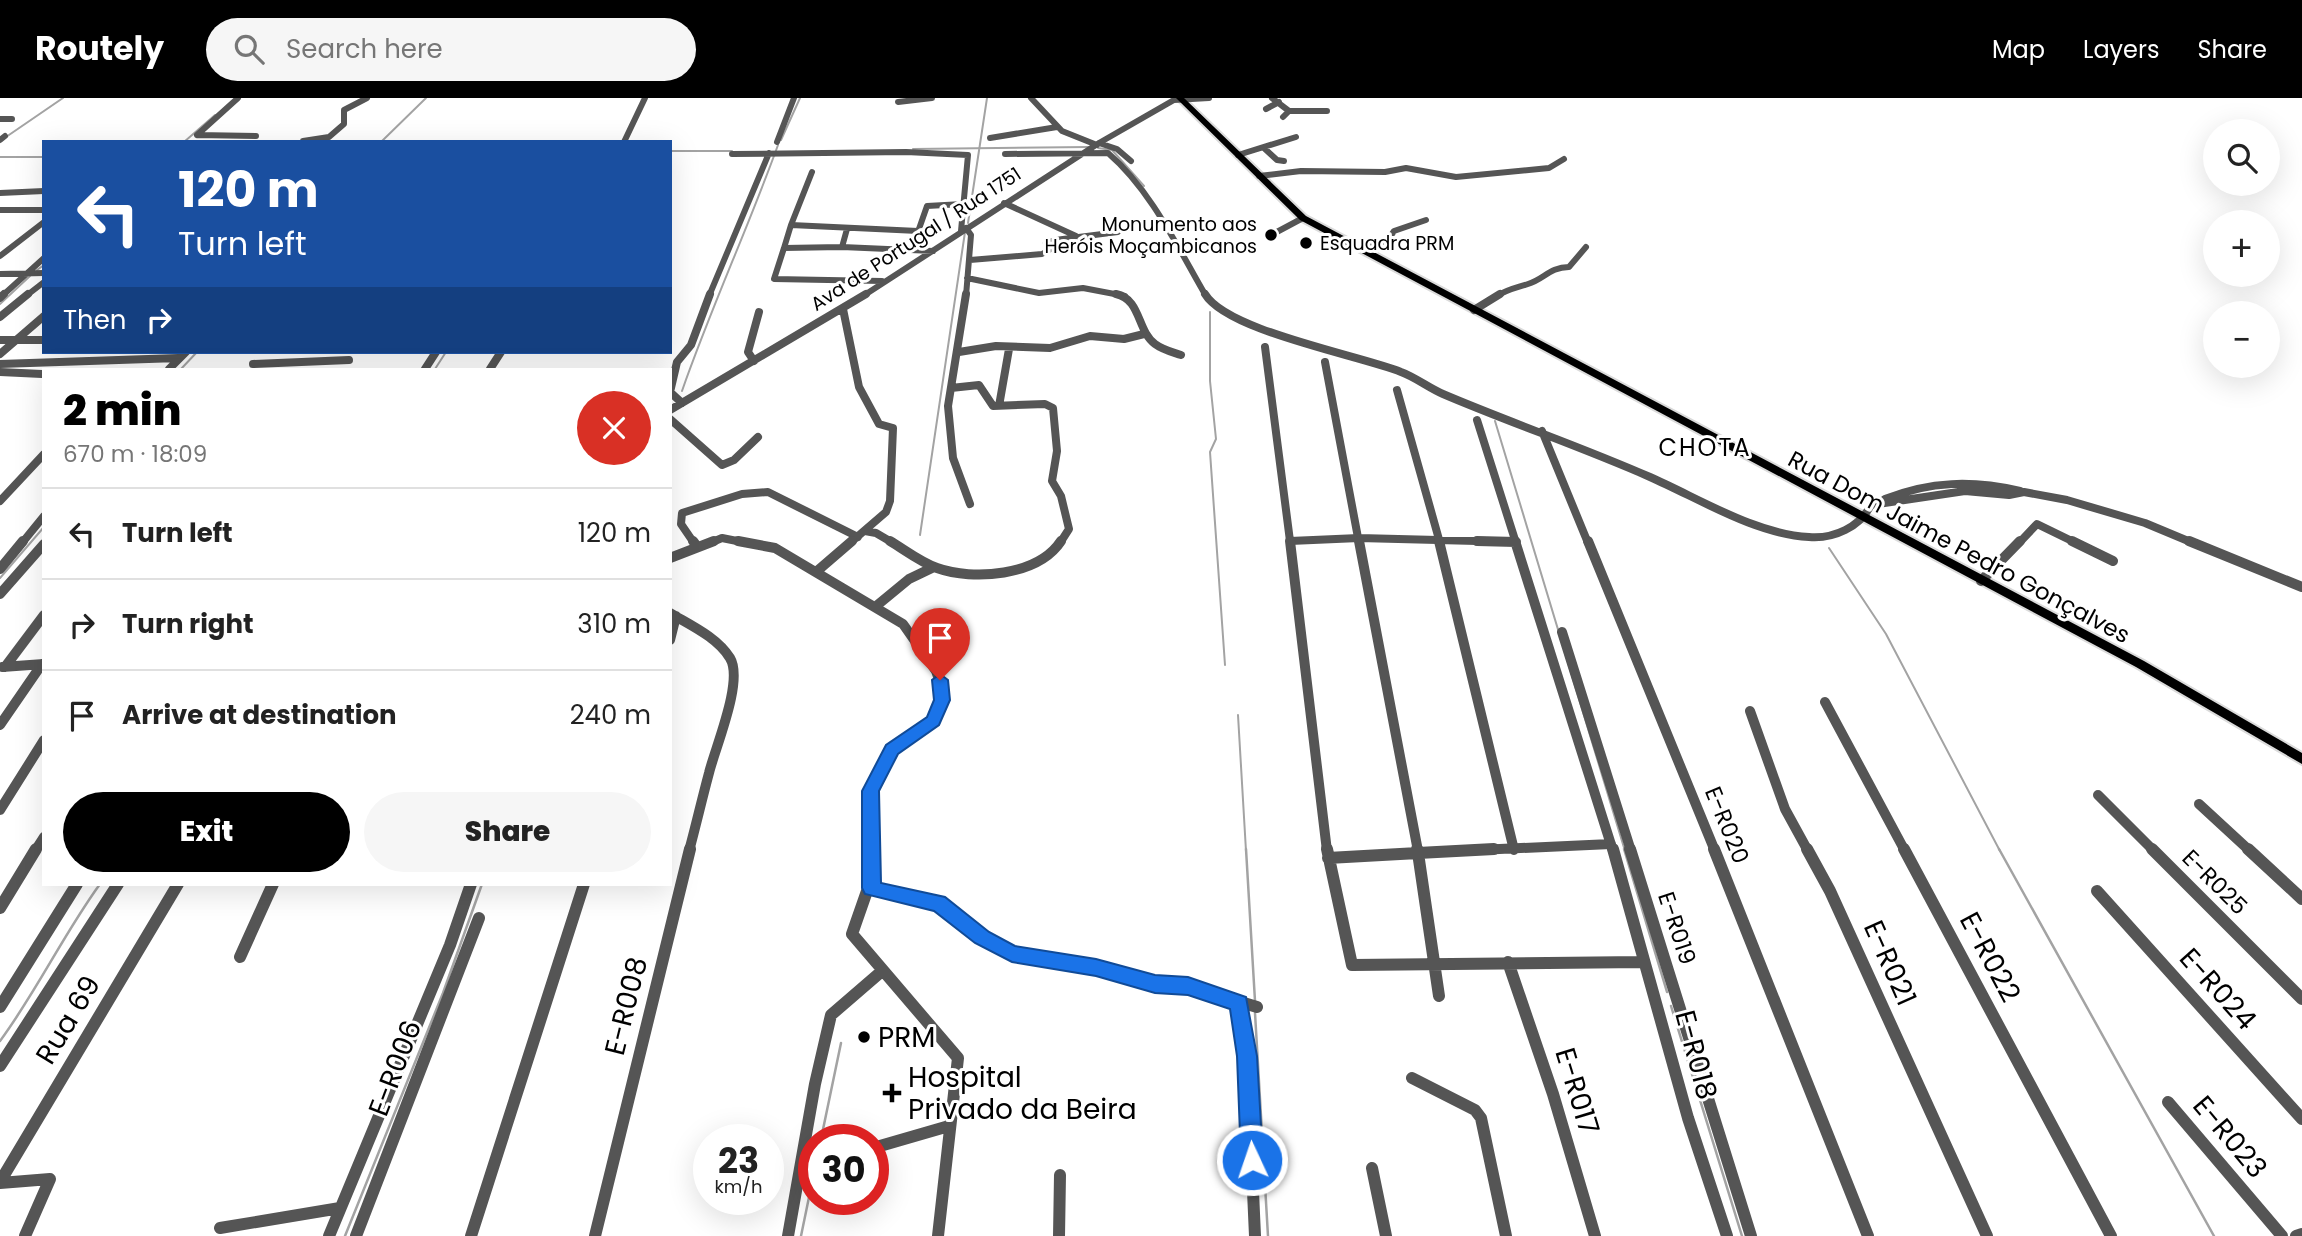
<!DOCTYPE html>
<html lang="en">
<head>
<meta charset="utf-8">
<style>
	:root { --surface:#fff; --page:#f6f6f6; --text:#222; --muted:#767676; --line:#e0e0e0; --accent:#000 }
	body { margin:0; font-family:Poppins,sans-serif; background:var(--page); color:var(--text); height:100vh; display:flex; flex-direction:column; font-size:26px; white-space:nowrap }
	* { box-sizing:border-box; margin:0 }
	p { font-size:23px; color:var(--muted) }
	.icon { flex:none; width:38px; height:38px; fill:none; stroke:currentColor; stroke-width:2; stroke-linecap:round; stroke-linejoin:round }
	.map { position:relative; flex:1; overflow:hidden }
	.details { position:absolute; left:42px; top:270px; width:630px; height:518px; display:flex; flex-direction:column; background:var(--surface); border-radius:0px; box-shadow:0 7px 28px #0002 }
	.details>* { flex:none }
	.hud { position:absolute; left:42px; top:42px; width:630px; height:214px; border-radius:0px; box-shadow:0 7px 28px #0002; background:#1a4fa0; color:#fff; overflow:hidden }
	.buttons { position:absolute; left:2203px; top:21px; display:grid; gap:14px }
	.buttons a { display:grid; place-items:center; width:77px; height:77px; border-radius:50%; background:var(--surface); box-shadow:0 7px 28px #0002; font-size:35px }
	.speed { position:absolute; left:693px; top:1026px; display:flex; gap:14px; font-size:35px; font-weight:700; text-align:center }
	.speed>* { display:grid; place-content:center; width:91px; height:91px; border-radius:50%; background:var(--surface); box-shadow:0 7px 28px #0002; line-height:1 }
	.speed small { font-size:18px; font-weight:400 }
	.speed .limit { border:10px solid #d22; background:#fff; color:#111 }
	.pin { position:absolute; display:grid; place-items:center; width:60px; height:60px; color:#fff; margin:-72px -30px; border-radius:50% 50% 50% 0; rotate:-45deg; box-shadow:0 0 7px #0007 }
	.pin .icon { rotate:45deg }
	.me { position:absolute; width:77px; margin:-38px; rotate:357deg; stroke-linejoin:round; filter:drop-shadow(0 0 5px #0008) }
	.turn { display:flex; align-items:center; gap:24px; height:147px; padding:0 21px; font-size:32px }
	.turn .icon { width:91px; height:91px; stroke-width:2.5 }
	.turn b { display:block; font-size:49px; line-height:60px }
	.then { display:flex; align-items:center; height:66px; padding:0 21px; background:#0003; gap:14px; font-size:26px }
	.round { display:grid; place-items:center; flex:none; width:74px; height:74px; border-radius:37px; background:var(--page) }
	.summary { display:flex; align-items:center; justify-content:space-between; height:119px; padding:0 21px }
	h1 { font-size:42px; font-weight:800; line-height:52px; color:var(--accent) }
	.primary-button { display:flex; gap:14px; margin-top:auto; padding:14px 21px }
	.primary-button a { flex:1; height:80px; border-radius:42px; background:var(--accent); color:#fff; font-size:28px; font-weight:800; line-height:80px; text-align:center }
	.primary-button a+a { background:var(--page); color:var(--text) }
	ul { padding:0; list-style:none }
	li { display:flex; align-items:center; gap:21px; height:91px; padding:0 21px; border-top:2px solid var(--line) }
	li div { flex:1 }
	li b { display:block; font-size:26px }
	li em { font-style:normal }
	header { display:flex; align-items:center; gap:42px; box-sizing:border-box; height:98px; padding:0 35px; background:var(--accent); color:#fff }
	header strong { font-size:33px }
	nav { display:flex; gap:38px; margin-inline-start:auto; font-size:24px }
	.search { width:490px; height:63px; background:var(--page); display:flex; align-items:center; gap:18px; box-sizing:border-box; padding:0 24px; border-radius:38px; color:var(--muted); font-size:26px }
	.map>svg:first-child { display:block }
</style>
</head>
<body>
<header>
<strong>Routely</strong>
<div class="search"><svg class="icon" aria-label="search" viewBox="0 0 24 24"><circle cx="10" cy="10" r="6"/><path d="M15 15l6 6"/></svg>Search here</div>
<nav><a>Map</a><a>Layers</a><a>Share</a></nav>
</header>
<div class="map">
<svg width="2302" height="1138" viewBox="0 0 2302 1138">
	<rect width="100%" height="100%" fill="#fff"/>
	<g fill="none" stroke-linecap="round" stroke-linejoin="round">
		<!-- stream-far1 -->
		<path stroke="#a3a3a3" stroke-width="2" d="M6,39L63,0
			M781,42L800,0
			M184,44L215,17
			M381,44L426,0
			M1098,50L1112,52L1144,88
			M913,51L1089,49
			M670,53H732
			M0,59H44
			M968,125L987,0
			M37,172L44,167
			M0,206L30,178
			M1210,214V283L1216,341L1210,354L1225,567
			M181,271L197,254
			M435,271L446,254
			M682,293C711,210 748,130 778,47
			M1495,323L1625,753
			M920,437L965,134
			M1829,450L1886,536L2000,753
			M0,480L44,429
			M1238,617L1246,753"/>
		<!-- stream -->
		<path stroke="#a3a3a3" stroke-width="2.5" d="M1246,751L1255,903
			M1624,751L1667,894
			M1999,751L2214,1138
			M1671,908L1742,1138
			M1255,915L1268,1138
			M0,943C37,893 63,837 100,786
			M821,1041L841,945
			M345,1138L443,895L482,786
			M801,1138L814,1075"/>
		<defs>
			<path id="major" d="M1176,0H1184L1306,118L2144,563L2302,655V666L2136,569L1300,122Z"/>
		</defs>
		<!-- major casing -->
		<use href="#major" stroke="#dbdbdb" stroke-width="4"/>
		<!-- minor-far3 -->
		<path stroke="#555" stroke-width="6" d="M1031,0L1062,33L1097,47
			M1272,0L1289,13L1283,19
			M898,4L932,0
			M1266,11L1279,4
			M1289,13H1327
			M0,21H12
			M197,37L256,38
			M197,37L238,0
			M990,40L1057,29
			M0,42L5,38
			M303,43L329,39L344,26V12L367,0
			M624,44L645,0
			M777,44L794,0
			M1099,45L1117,51L1131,63
			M1265,51L1277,62L1284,63
			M732,56L906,54L968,57L961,133
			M1005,56L1108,55C1151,92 1178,150 1206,198
			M1238,57L1296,39
			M812,74L791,127L918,133
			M1259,78L1301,73L1385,74L1406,70L1456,79L1549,70L1564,61
			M0,95L44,93
			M1004,105L1076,138
			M0,112H44
			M966,130L971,137L966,198
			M847,131L842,149L933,153
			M1273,136L1303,120
			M842,149L784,150L774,181L882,183
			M784,150L791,127
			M1359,150L1388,142L1394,133L1426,122
			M912,151L927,108L963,106
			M0,158L44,124
			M970,162L1042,156L1051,151L1046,145L1055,142L1118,134
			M0,176L44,175
			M967,180L1039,195L1083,190L1125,198
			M2,198L44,160
			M26,198L44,184
			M709,198L769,55
			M863,198L1099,45L1174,2L1209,0
			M1497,198C1508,191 1516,190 1528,186C1544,181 1550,169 1569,169L1586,149"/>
		<!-- minor-far2 -->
		<path stroke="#555" stroke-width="8" d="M966,196L948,308L953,360L970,406
			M1116,196C1141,201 1137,233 1155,246C1163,252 1172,254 1181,257
			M1205,196C1227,233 1358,257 1401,274C1415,279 1429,290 1443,296C1511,325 1582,349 1650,379C1700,401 1755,436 1809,439C1834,441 1860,429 1871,407L1965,393L2009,397L2024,394L2067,402L2145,425L2193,445
			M0,200L4,196
			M843,211L859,289L879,326L893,330L890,403L886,414L850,445
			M1474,212L1500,196
			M0,219L28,196
			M0,242H44
			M1265,249L1290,443L1359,440L1516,444
			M959,254L996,248L1050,250L1090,238L1124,241L1144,236
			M0,256L44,218
			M754,263L748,254L759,214
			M1325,264L1359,445
			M0,266L178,260
			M253,266L349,262
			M169,271L186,254
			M425,271L436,254
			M490,271L501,254
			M0,274L42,276
			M951,290L979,287L993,308L1045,306L1053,310L1057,353L1052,383L1061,398L1069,431L1060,445
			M1397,292L1440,445
			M682,305L670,294L677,264L691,247L710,196
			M999,308L1009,251
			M670,312L866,196
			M670,321L722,367L734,362L758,339
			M1477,322L1516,445
			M1542,333L1588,445
			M1885,401C1930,383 1973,382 2020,393
			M0,403L44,356
			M865,433L876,435L893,445
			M22,445L44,418
			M694,445L681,426L682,415L742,396L768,394L858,439
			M710,445L722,440L747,445
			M2019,445L2037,426L2076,445"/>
		<!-- minor-far1 -->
		<path stroke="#555" stroke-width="10" d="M693,443L696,447
			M738,443L775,450L903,526L936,573L942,589L941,611L934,622L892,652L870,693L871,753
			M890,443C905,452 920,464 937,470C973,483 1038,478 1061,443
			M1290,443L1327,753
			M1359,443L1418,753
			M1439,443L1514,752
			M1477,443L1516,444
			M1515,443L1613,753
			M1588,443L1715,753
			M2072,443L2113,463
			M2189,443L2302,489
			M670,460L714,443
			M0,471L23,443
			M816,474L852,443
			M1981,483L2020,443
			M0,496L44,446
			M875,509L909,481L934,469
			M670,515C690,527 717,539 730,560C744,583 715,650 709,675C702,701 696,727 689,753
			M1562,534L1631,753
			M670,542L676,518
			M2,569L44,566
			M5,569L44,517
			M1825,604L1905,753
			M1750,613L1785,711L1808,753
			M0,627L42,566
			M2098,697L2154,753
			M2199,706L2250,753
			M0,712L44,642
			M35,753L44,739
			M1457,753L1611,746"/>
		<!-- minor -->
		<path stroke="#555" stroke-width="12" d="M871,751V790L867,793L852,836L958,960L938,1138
			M1327,751L1352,867L1642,864
			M1417,751L1418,755L1494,751
			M1613,751L1688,1020L1727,1138
			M1630,751L1751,1138
			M1714,751L1868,1138
			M1807,751L1830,793L1987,1138
			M1904,751L2111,1138
			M2152,751L2302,901
			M2248,751L2302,801
			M1328,760L1418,755L1439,898
			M871,790L939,805L982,839L1012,856L1096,870L1155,886L1188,888L1257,909
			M2097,793L2302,1021
			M0,810L36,751
			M240,859L273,786
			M1508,864L1553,996L1595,1138
			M1239,905L1247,958L1255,1138
			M0,909L77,786
			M0,968L118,786
			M1412,980L1475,1012L1481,1020L1506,1138
			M2168,1004L2282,1138
			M873,1050L949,1028
			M1372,1070L1386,1138
			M0,1084L178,786
			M0,1085L50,1081L25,1138
			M220,1130L340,1110
			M329,1138L450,847L471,786
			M356,1138L479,820
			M471,1138L584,786
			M595,1138L690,751
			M788,1138L815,986L831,917L882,873
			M1059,1138L1060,1077
			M2296,1138L2302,1136"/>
		<!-- major -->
		<use href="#major" fill="#000" fill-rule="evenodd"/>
	</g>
	<!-- route -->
	<path fill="#1a73e8" stroke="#114b97" stroke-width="2" d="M940,576L948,582L950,602L939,627L898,656L879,693L881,785L945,799L989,834L1015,848L1096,861L1155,877L1188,879L1246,899L1257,958L1263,1062L1259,1070L1252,1073L1244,1070L1241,1062L1237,958L1230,911L1188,897L1155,895L1096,878L1012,864L975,845L934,813L865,796L862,790V693L886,647L927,619L934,602L932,582Z"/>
	<!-- markers -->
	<g fill="#000" stroke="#fff" stroke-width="2.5">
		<circle cx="1271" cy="137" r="7"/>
		<circle cx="1306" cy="145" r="7"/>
		<circle cx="864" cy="939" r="7"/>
		<path d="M888.5 984.5h7v7h7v7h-7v7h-7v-7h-7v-7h7z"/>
	</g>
	<g text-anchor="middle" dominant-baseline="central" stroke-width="6" stroke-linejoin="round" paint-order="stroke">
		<!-- far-poi labels -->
		<g font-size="19" fill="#000" stroke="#fff" text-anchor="end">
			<text x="1257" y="126">Monumento aos<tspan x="1257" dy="22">Heróis Moçambicanos</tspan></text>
			<text x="1320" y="145" text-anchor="start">Esquadra PRM</text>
		</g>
		<!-- far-street labels -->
		<g font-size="19" fill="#000" stroke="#fff">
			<text transform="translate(916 141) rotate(-33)">Ava de Portugal / Rua 1751</text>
		</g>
		<!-- street labels -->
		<g font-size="23" fill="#000" stroke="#fff">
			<text transform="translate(1959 449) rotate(28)">Rua Dom Jaime Pedro Gonçalves</text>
			<text transform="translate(1727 727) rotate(68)">E-R020</text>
			<text transform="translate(2215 784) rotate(45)">E-R025</text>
			<text transform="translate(1677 830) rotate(72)">E-R019</text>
		</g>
		<!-- neighbourhood labels -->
		<g font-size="24" letter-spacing="2" fill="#000" stroke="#fff">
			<text x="1705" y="349">CHOTA</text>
		</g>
		<!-- near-street labels -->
		<g font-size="28" fill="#000" stroke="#fff">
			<text transform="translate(1990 859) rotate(62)">E-R022</text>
			<text transform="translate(1890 865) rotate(66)">E-R021</text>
			<text transform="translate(2218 891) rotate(48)">E-R024</text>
			<text transform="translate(626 908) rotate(-76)">E-R008</text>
			<text transform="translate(68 922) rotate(-59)">Rua 69</text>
			<text transform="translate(1696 957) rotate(75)">E-R018</text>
			<text transform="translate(395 970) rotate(-69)">E-R006</text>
			<text transform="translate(1577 993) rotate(73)">E-R017</text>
			<text transform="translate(2230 1039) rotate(50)">E-R023</text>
		</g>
		<!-- near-poi labels -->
		<g font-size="28" fill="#000" stroke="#fff" text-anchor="start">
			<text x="878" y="939">PRM</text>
			<text x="908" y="979">Hospital<tspan x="908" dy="32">Privado da Beira</tspan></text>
		</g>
	</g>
</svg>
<div class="buttons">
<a><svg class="icon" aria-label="search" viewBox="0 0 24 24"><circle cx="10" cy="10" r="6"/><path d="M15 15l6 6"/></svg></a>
<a>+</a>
<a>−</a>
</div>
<div class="speed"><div>23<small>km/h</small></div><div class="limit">30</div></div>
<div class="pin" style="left:940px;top:582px;background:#d93025"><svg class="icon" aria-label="arrive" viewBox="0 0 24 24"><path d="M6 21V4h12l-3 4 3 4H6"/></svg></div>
<svg class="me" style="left:1252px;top:1062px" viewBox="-20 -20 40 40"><circle r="17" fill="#1a73e8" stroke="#fff" stroke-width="3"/><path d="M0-11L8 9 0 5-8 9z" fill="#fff"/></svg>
<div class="hud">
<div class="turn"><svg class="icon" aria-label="left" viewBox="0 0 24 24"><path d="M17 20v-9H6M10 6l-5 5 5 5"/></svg><div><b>120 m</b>Turn left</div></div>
<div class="then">Then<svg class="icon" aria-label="right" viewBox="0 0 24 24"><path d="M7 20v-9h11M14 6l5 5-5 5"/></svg></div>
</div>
<section class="details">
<div class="summary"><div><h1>2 min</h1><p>670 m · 18:09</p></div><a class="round" style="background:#d93025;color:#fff"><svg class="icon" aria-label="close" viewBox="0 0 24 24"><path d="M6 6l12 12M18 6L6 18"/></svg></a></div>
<ul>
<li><svg class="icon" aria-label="left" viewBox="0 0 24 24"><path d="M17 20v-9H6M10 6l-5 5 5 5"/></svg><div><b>Turn left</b></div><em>120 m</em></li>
<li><svg class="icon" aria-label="right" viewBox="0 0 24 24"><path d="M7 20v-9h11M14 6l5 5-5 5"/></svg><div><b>Turn right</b></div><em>310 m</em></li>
<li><svg class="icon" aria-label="arrive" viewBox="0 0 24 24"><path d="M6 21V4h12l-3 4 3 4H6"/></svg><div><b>Arrive at destination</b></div><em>240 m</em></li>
</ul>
<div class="primary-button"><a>Exit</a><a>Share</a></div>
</section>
</div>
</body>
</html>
